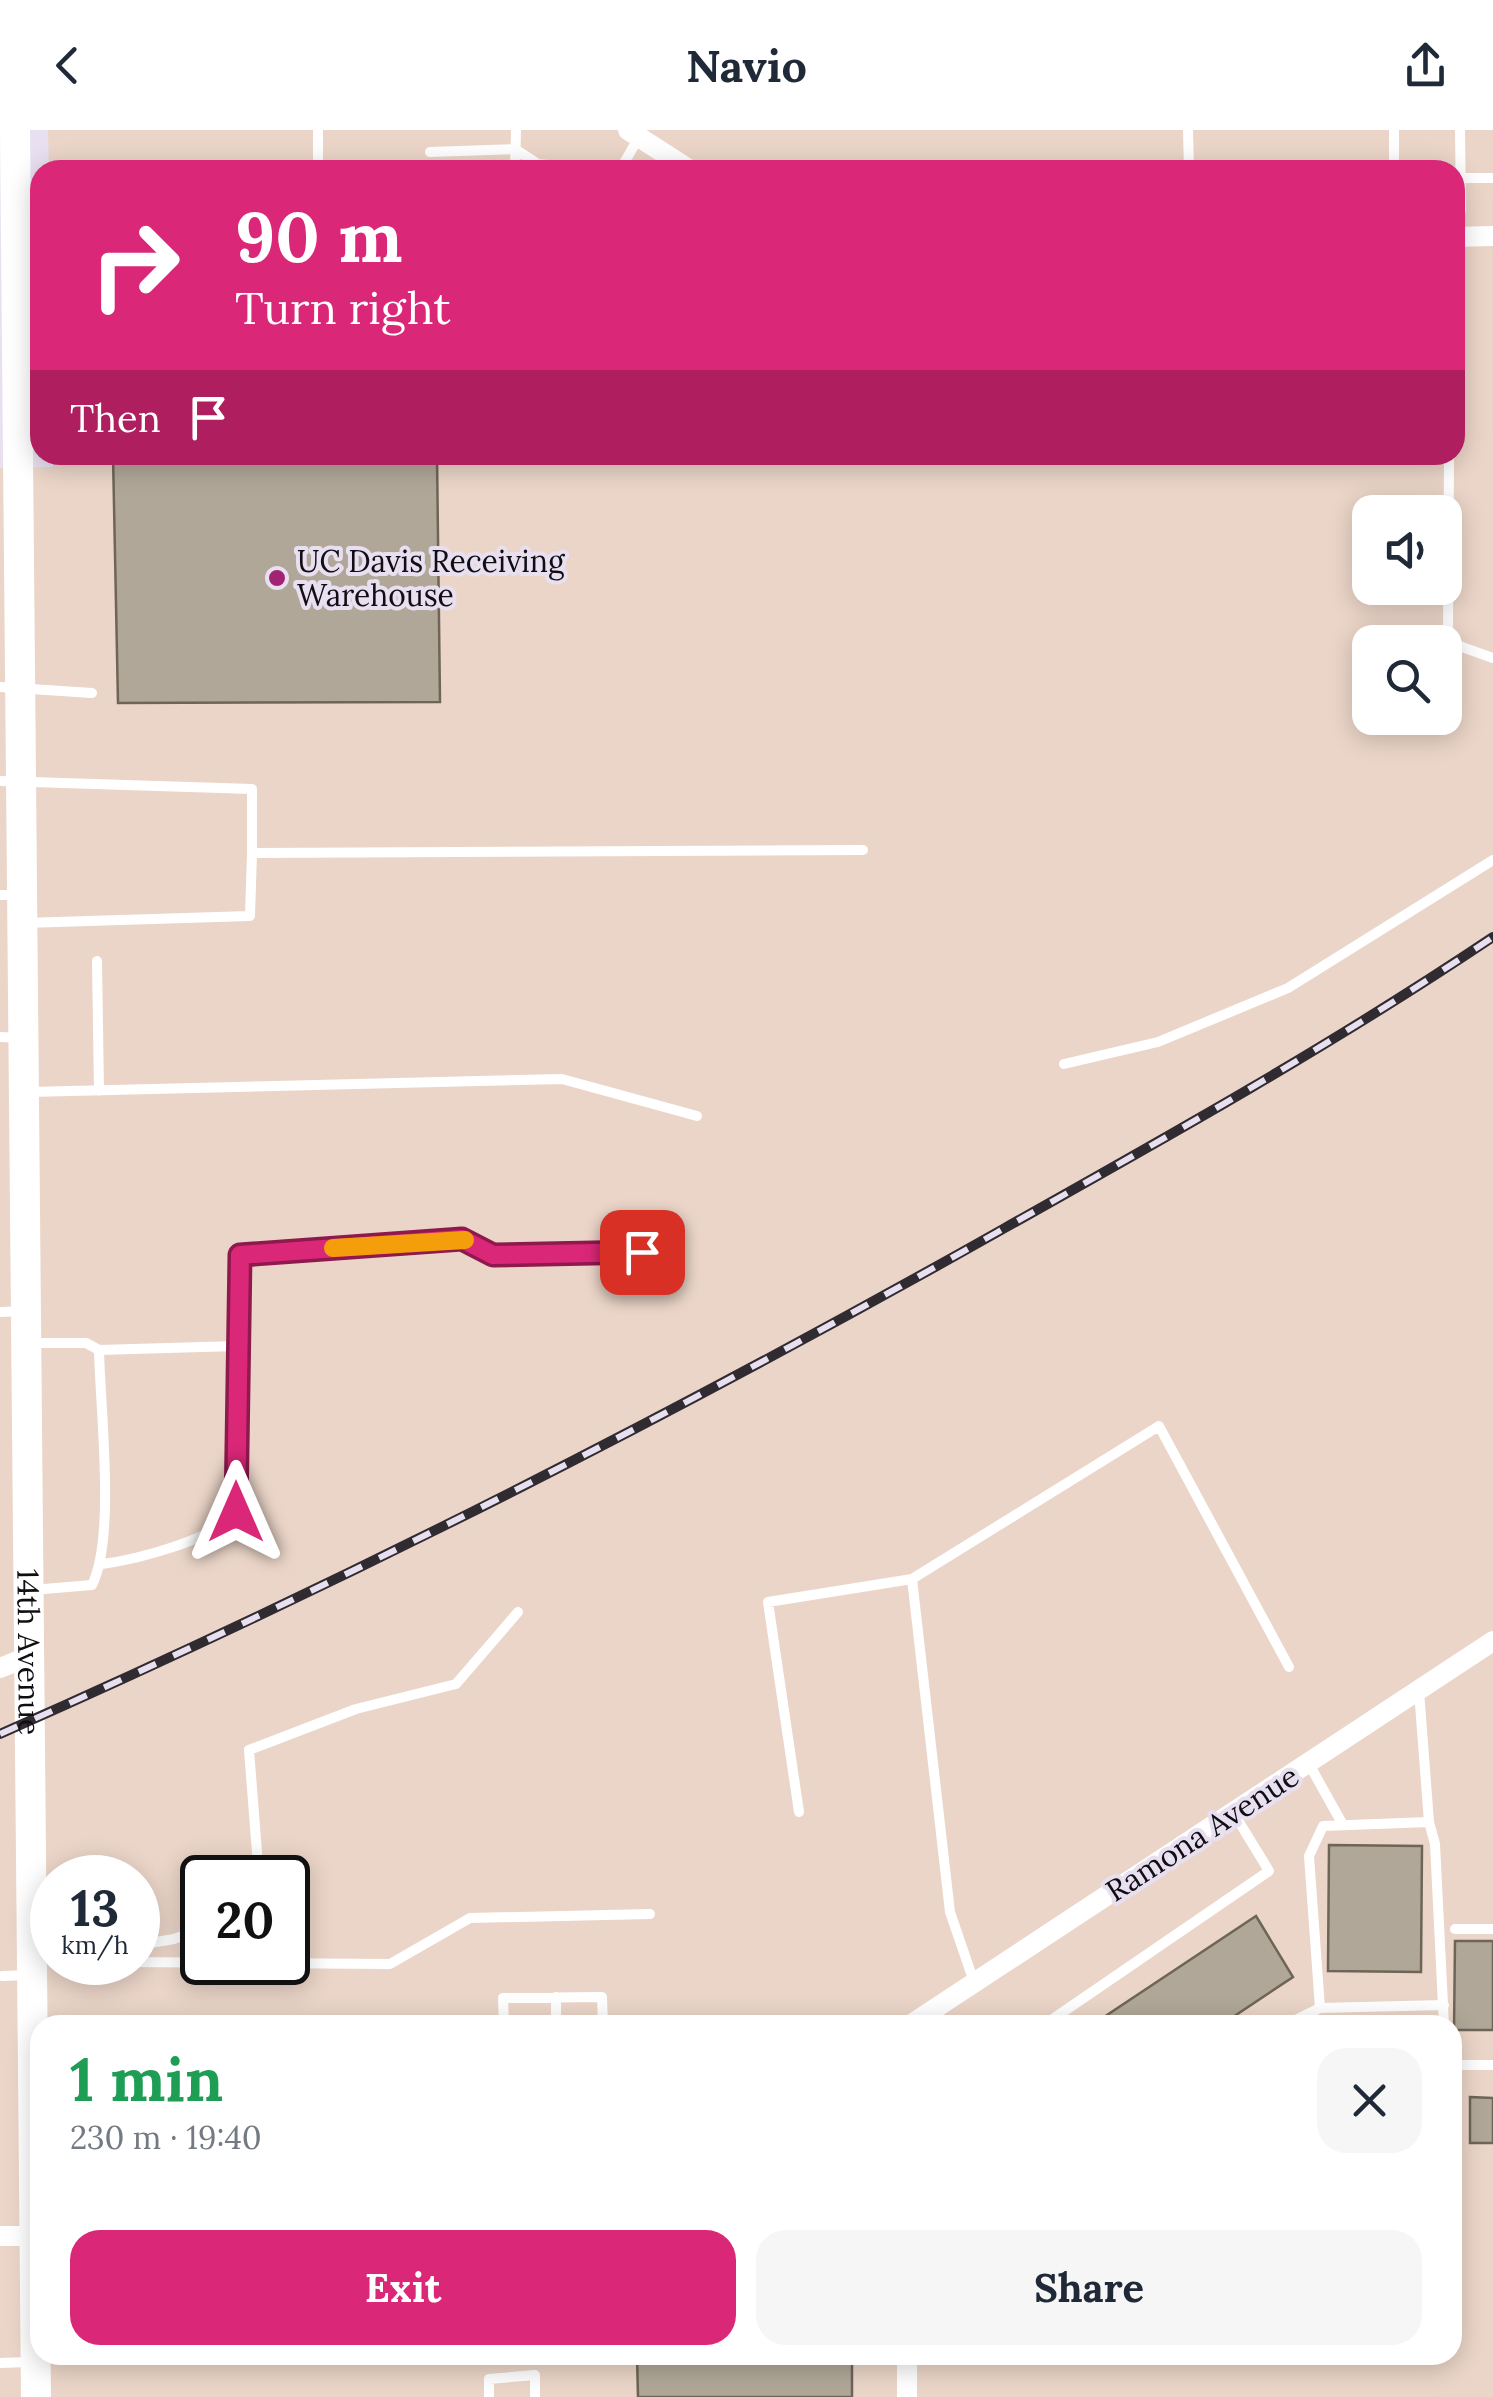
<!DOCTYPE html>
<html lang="en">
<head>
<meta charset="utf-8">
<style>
	:root { --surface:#fff; --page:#f6f6f7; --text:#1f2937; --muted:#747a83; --accent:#db2777 }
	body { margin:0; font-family:Lora,serif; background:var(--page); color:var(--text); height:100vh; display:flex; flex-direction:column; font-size:38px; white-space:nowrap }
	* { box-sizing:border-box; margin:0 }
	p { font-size:32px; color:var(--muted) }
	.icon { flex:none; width:55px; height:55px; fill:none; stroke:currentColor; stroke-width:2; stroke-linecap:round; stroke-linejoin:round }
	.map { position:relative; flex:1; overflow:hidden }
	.drawer { position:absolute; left:30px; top:1885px; width:1432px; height:350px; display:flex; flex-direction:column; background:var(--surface); border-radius:30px; box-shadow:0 5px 25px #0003 }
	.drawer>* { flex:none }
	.top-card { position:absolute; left:30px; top:30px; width:1435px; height:305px; border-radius:30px; box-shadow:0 5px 25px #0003; background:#db2777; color:#fff; overflow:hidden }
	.tools { position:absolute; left:1352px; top:365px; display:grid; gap:20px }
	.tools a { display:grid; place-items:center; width:110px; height:110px; border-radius:20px; background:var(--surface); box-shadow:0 5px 25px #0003; font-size:50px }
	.speed { position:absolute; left:30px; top:1725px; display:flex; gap:20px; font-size:50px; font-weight:700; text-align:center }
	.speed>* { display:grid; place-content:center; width:130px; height:130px; border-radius:50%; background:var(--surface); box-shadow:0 5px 25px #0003; line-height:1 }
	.speed small { font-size:25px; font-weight:400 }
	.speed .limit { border:5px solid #111; border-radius:15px; background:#fff; color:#111 }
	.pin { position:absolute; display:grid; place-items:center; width:85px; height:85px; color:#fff; margin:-42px; border-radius:20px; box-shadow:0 5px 15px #0006 }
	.me { position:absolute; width:110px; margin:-55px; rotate:0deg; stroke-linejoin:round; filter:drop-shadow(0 0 8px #0008) }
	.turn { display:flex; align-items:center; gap:35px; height:210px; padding:0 40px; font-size:45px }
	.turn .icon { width:130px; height:130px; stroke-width:2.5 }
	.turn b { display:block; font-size:70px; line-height:85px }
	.then { display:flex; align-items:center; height:95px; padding:0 40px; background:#0003; gap:20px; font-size:38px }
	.round { display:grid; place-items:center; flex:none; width:105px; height:105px; border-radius:30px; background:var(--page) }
	.head { display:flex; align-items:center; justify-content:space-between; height:170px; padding:0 40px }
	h1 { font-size:60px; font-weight:800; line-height:75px; color:#1e9e55 }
	.cta { display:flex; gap:20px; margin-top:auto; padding:20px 40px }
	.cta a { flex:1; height:115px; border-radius:30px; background:var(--accent); color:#fff; font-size:40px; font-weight:800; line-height:115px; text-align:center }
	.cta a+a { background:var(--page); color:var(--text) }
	header { display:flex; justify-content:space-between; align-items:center; height:130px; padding:0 40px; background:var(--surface); font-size:45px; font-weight:800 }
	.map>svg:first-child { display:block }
</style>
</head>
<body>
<header><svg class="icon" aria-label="back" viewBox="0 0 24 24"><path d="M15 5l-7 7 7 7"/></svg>Navio<svg class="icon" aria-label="share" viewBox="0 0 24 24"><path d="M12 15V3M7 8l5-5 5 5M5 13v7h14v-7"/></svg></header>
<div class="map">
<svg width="1493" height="2267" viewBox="0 0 1493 2267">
	<rect width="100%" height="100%" fill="#e8e0f0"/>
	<!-- industrial -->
	<path fill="#ebd5c8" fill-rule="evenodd" d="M48,0H1493V2267H0V338L53,337L54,325H1455V40H49ZM1370,382H1445V458H1370ZM1370,512H1445V588H1370ZM52,1748H138V1832H52ZM202,1748H288V1832H202ZM40,1895H1452V2225H40Z"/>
	<!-- building -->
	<path fill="#b0a798" stroke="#6d6557" stroke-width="2.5" d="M113,325H437L440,572L118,573Z
		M1329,1715L1422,1716L1421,1842L1328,1841Z
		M1256,1786L1293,1847L1221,1895H1092Z
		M1455,1811H1493V1900H1454Z
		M1470,1967L1493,1968V2013H1470Z
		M637,2225H852V2267H638Z"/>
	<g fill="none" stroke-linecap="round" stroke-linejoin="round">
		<!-- service -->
		<path stroke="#fff" stroke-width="10" d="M318,0V40
			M1188,0L1189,40
			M1394,0V40
			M430,22L515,19L538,34L595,40
			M1189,37L1253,36
			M515,40L516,0
			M620,40L639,7
			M1461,48H1493
			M1455,99L1461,80L1460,0
			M18,141L40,140
			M18,224L40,223
			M1449,325L1448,512L1493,528
			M0,557L92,563
			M0,651L252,659V723L863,720
			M0,765H20
			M24,793L250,786L252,723
			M97,831L99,961
			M0,907L22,908
			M1064,934L1158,912L1288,858L1493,730
			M29,962L562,949L697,986
			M0,1182L24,1181
			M31,1213H86L99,1220C100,1278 116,1407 92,1455L32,1460
			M236,1216L241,1125L463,1109L493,1125L641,1122
			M99,1220L236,1216V1382C218,1409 134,1430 102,1434
			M912,1449L1159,1296L1289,1537
			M1419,1561L1429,1692L1435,1714L1444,1895
			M1309,1634L1343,1695
			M799,1682L768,1472L912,1449L950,1782L974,1852
			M259,1748L249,1620L356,1579L456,1554L518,1482
			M1455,1799H1493
			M138,1815L174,1809L202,1799
			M127,1832L390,1834L470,1788L650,1784
			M2,1846L30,1845
			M1320,1878L1309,1726L1323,1696L1429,1692
			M504,1895L503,1868L602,1867L603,1895
			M556,1895V1867
			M1044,1895L1269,1741L1233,1682
			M1285,1895L1320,1878L1444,1875
			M1452,1935H1493
			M0,2233L30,2232
			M489,2267V2249L535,2245V2267"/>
		<!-- minor -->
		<path stroke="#fff" stroke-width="20" d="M628,0L690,40
			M1455,107L1493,106
			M0,1538L27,1527
			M910,1895L1493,1511
			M0,2106H35
			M907,2225V2267"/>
		<!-- secondary -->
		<path stroke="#fff" stroke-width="30" id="s1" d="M15,0L36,2267"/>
		<defs>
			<path id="rail" d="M0,1604C343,1453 677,1283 1003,1099C1169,1006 1335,913 1493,807"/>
		</defs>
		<!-- rail casing -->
		<use href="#rail" stroke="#2f2b31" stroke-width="10"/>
		<!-- rail -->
		<use href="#rail" stroke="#e8e0f0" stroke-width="6" stroke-dasharray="19" stroke-linecap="butt"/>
	</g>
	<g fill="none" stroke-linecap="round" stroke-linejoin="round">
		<defs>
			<path id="route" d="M236,1382L240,1125L462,1109L493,1125L642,1122"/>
		</defs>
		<!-- route casing -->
		<use href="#route" stroke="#8e194d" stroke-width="25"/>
		<!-- route -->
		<use href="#route" stroke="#db2777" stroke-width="18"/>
		<!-- slow -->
		<path stroke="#f59e0b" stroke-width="18" d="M333,1118L465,1110"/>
	</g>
	<!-- markers -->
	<circle fill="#a22274" stroke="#e8e0f0" stroke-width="4" cx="277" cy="448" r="10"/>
	<g text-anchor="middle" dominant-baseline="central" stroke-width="8" stroke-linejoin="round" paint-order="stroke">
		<!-- poi labels -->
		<g font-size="30" fill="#110e13" stroke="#e8e0f0" text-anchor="start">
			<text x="297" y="431">UC Davis Receiving<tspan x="297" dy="34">Warehouse</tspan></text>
		</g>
		<!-- street labels -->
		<g font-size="30" fill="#110e13" stroke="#e8e0f0">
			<text stroke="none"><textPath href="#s1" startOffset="1522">14th Avenue</textPath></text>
			<text transform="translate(1202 1703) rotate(-33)">Ramona Avenue</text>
		</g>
	</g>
</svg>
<div class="tools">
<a><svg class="icon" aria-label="sound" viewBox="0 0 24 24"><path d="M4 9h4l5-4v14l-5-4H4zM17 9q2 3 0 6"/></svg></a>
<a><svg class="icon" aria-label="search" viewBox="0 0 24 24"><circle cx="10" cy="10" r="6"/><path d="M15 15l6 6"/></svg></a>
</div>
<div class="speed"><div>13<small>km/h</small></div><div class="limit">20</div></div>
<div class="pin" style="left:642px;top:1122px;background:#d93025"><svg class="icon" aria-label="arrive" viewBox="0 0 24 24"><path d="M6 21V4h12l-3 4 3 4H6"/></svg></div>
<svg class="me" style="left:236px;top:1382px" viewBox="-20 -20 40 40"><path d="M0-17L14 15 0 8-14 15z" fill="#db2777" stroke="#fff" stroke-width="4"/></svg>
<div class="top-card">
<div class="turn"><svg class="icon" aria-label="right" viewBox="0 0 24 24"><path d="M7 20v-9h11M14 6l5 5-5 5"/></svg><div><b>90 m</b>Turn right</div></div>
<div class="then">Then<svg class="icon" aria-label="arrive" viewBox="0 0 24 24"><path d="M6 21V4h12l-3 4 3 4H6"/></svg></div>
</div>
<section class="drawer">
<div class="head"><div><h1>1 min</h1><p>230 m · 19:40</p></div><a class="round"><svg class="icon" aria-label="close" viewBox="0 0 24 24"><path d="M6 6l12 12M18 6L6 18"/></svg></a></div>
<div class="cta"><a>Exit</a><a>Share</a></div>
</section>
</div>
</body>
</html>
